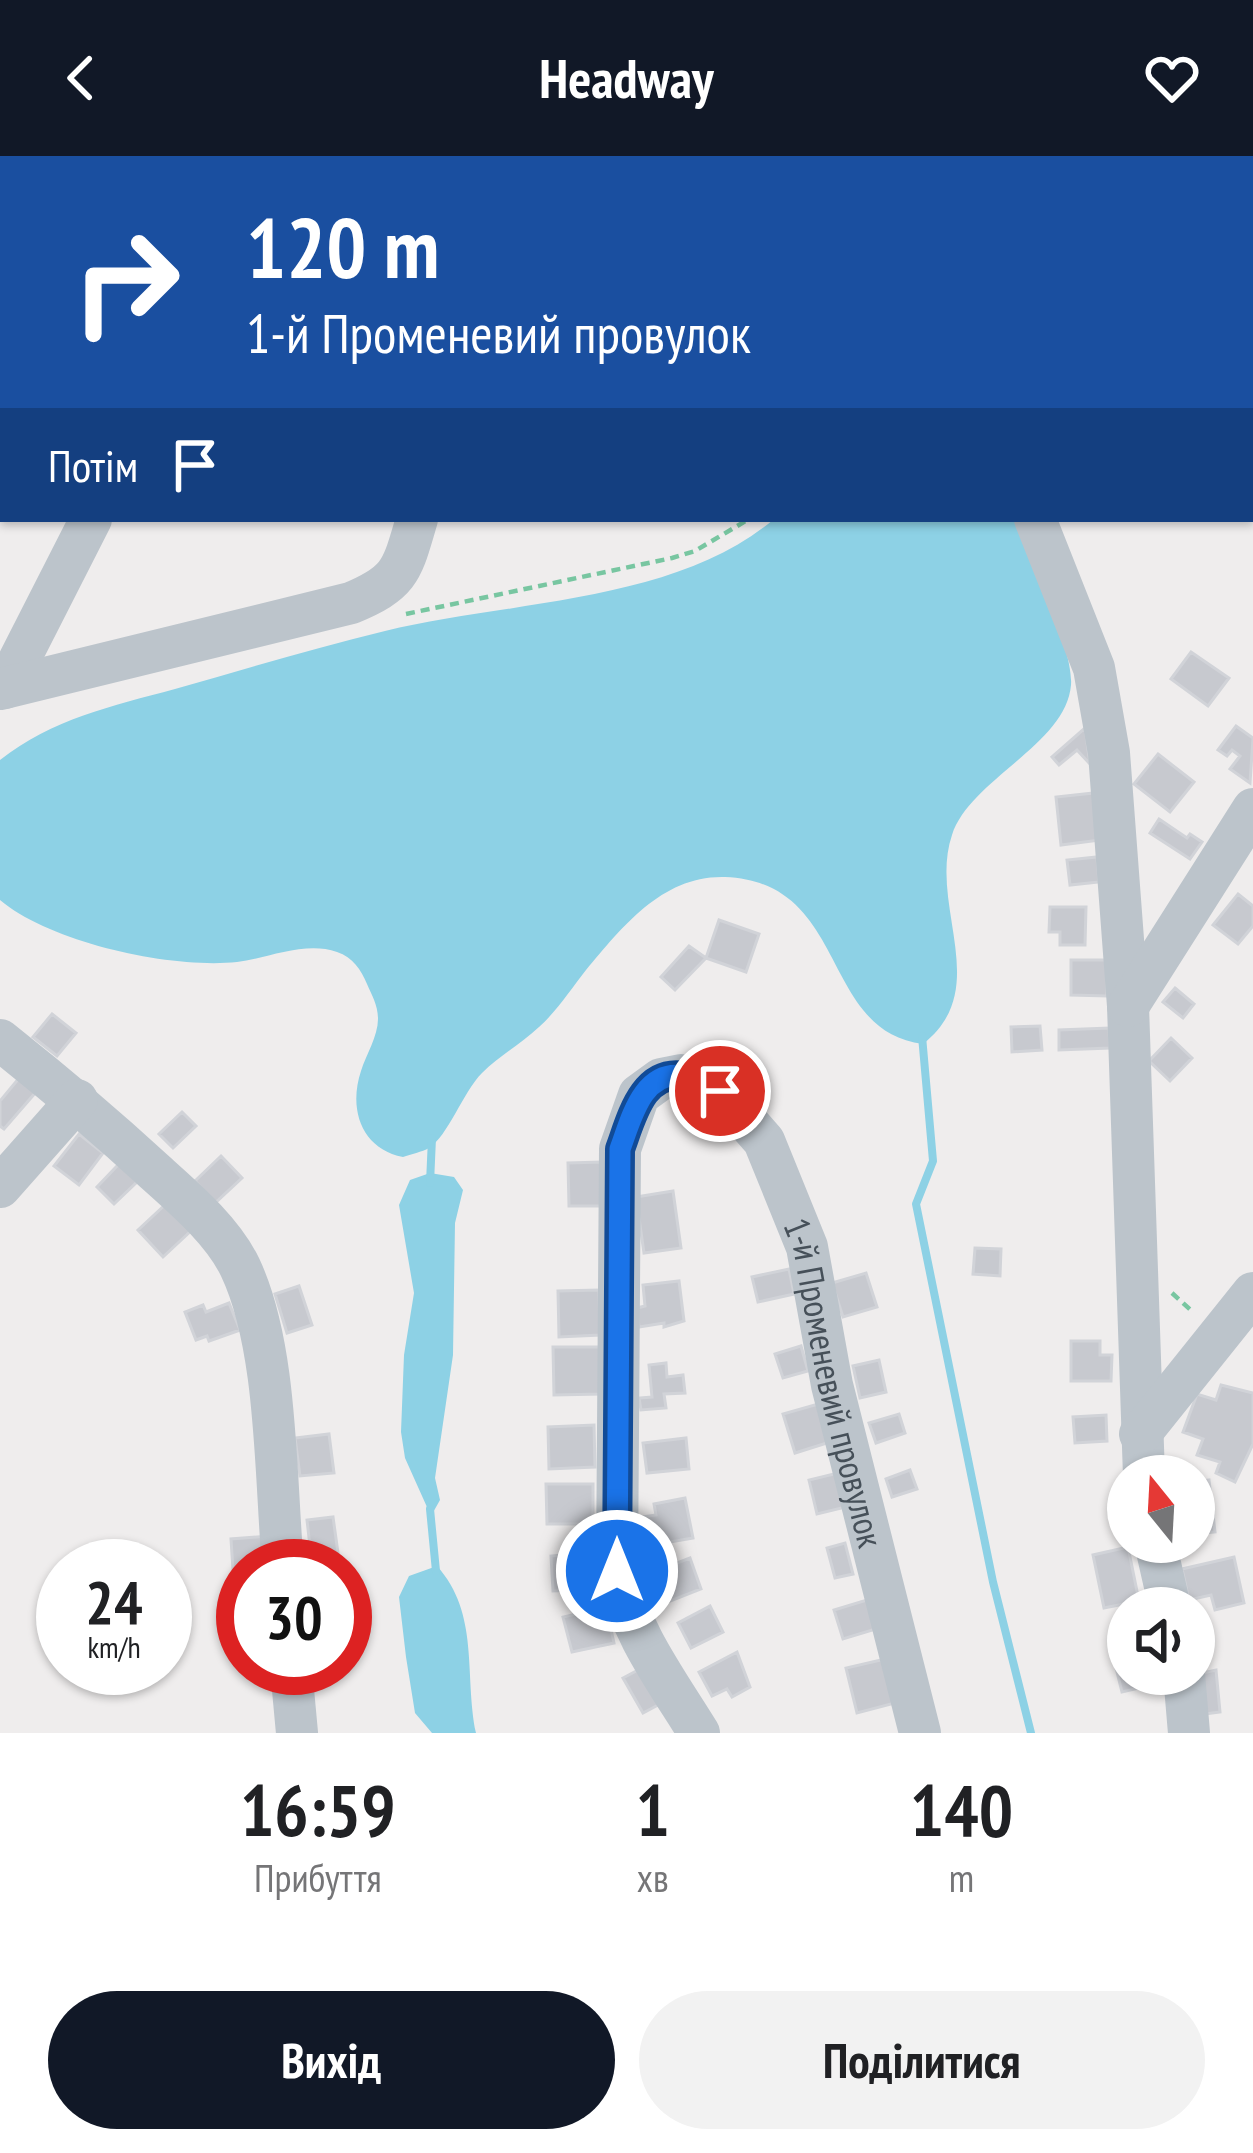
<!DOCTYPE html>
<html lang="uk">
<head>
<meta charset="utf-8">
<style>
	:root { --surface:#fff; --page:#f2f2f2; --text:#202124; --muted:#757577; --accent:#111827 }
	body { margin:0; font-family:"PT Sans Narrow",sans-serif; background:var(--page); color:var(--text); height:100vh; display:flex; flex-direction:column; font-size:45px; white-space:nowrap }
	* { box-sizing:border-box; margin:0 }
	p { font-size:39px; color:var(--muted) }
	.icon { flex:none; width:66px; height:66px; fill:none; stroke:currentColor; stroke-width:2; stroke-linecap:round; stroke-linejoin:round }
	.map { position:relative; height:1577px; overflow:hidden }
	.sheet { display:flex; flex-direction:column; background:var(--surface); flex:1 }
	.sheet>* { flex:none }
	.hud { position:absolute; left:0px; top:0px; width:1254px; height:366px; box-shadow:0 3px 9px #0004; background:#1a4fa0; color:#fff; overflow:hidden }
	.needle { width:78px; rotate:342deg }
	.controls { position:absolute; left:1107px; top:1299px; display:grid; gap:24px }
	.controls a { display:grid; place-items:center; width:108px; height:108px; border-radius:50%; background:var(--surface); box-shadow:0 3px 9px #0004; font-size:60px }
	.speed { position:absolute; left:36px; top:1383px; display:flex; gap:24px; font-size:60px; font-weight:700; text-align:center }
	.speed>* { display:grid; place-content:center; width:156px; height:156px; border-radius:50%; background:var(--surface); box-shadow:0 3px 9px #0004; line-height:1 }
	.speed small { font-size:30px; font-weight:400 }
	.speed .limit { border:18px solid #d22; background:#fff; color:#111 }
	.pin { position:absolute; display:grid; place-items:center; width:102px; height:102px; color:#fff; margin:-51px; border:6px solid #fff; border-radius:50%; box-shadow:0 3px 12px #0007 }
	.me { position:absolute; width:132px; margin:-66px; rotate:0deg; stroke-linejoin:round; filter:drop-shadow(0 0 9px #0008) }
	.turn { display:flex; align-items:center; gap:42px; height:252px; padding:0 48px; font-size:54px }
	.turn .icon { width:156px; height:156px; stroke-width:2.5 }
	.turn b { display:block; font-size:84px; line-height:102px }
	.then { display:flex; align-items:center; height:114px; padding:0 48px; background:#0003; gap:24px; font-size:45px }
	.eta { display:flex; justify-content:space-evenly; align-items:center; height:204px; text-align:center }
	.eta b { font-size:72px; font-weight:800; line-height:84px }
	.button { display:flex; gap:24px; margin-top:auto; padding:24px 48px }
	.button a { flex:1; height:138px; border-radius:72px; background:var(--accent); color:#fff; font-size:48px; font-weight:800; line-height:138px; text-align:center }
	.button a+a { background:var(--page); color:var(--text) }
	header { display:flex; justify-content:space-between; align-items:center; height:156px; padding:0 48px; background:var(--accent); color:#fff; font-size:54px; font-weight:800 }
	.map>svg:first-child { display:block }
</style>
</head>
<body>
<header><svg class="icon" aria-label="back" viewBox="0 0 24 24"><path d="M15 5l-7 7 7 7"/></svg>Headway<svg class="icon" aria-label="heart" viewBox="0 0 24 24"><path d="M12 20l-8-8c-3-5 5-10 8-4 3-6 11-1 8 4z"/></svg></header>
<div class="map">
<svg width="1253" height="1577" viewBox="0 0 1253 1577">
	<rect width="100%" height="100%" fill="#efeded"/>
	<!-- water -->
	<path fill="#8dd1e5" d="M774,363H1014C1029,402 1074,491 1071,529C1066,589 970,623 952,679C928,750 994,832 923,888C819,875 850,726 725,721C663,719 623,770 586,814C571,833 557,855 539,871C521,888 499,900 482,917C463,936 448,980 429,992C422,996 411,998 403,1001C362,993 348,954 361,915C366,899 378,880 378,863C378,849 372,840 367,828C361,814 353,801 337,796C305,785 269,802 237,806C171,813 51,787 0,744V604C52,563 112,550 175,533C245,513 315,492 385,475C507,445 676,447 774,363Z
		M430,1017L454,1021L463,1034L455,1067L453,1199L435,1322L440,1344L431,1360L405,1302L401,1276L404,1199L414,1137L399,1049L410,1024Z
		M437,1410C480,1458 464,1518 476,1577H432L415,1557L406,1501L399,1441L409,1420Z"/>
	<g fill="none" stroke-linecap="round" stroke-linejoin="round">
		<!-- stream -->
		<path stroke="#8dd1e5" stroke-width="8" d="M1251,6L1253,3
			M922,880L933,1005L916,1048L993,1426L1031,1577
			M430,1027L432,982
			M430,1353L436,1415"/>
	</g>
	<!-- building -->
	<path fill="#c7c9cf" stroke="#d1d3d8" stroke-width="3" d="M1191,496L1229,522L1208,550L1171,523Z
		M1236,570L1253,582L1250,627L1230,613L1240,600L1232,594L1227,600L1218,594Z
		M1085,572L1090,608L1077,594L1059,609L1052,601Z
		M1158,598L1194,626L1170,656L1134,628Z
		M1094,637L1100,684L1061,689L1056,641Z
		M1159,663L1187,682L1190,678L1202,686L1190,703L1150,677Z
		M1097,701L1099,726L1070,729L1067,704Z
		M1238,738L1253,750V770L1238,788L1213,769Z
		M1050,751H1086L1085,789H1060V776H1049Z
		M719,764L759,778L746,816L706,802Z
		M689,790L706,802L675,834L661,821Z
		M1071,804H1107V840L1071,839Z
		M1175,832L1194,848L1183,862L1163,846Z
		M52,858L76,877L57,900L33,881Z
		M1040,870L1042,894L1012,896L1011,871Z
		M1109,872L1110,892L1059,894V874Z
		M1171,882L1192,902L1170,925L1149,905Z
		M20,921L36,936L4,973L0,970V945Z
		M182,956L196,970L173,992L159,978Z
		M79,978L103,997L79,1029L54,1010Z
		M221,1000L242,1022L215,1047L195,1025Z
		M602,1006L603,1050H569L568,1007Z
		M119,1008L137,1026L114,1048L97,1031Z
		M673,1035L681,1092L644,1097L636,1041Z
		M168,1046L193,1073L163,1101L138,1074Z
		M975,1092L1001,1093L1000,1120L973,1118Z
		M789,1113L794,1138L758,1146L752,1121Z
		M866,1117L877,1151L843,1161L832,1127Z
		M679,1125L684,1165L664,1171V1167L639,1171L637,1152L645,1150L643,1129Z
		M299,1130L312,1169L287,1177L275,1138Z
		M599,1134L600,1179L559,1181L558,1135Z
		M229,1147L240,1174L209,1185L207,1180L196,1184L185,1156L203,1149L206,1156Z
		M1071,1185H1100V1199H1112L1111,1225H1071Z
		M801,1190L808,1215L783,1222L775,1198Z
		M553,1191H600L601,1238L554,1239Z
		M879,1204L886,1236L860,1242L853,1210Z
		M666,1207L667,1221L683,1219L685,1237L664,1238L666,1252L641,1254L639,1242L652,1241L649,1209Z
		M1221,1229L1253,1237V1288L1235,1326L1216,1317L1220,1306L1197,1299L1203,1283L1183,1276L1197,1238L1216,1244Z
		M818,1248L830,1286L795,1297L783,1258Z
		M899,1258L905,1277L876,1287L869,1267Z
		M1106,1259L1107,1285L1075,1287L1073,1261Z
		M594,1269L595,1311L549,1313L548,1271Z
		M329,1278L334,1317L300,1320L295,1282Z
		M686,1282L689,1313L647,1317L643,1287Z
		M910,1314L917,1333L892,1341L886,1323Z
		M842,1316L850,1350L817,1358L809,1324Z
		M1209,1324L1215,1376L1194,1378V1326Z
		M546,1328H593V1368H547Z
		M685,1342L693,1382L647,1390L642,1361L656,1359L654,1348Z
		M333,1361L339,1404L312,1408L307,1364Z
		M268,1380L270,1410H243V1414H233L231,1383Z
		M845,1387L853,1418L835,1422L827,1392Z
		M1128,1391L1139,1445L1104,1452L1093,1399Z
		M601,1395L603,1433L553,1435L551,1400Z
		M1234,1401L1244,1447L1215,1454L1211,1439L1189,1444L1182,1413Z
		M690,1402L701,1433L660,1449L648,1418Z
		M870,1443L879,1472L843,1483L834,1454Z
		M243,1450V1487L230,1488L228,1451Z
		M710,1450L723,1476L691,1492L678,1467Z
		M606,1451L614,1487L572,1496L563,1461Z
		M737,1496L750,1531L732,1541L727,1533L712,1540L699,1516Z
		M885,1503L895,1547L857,1557L846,1512Z
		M1128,1505V1518H1145L1148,1530L1122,1536L1115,1508Z
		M640,1513L660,1548L643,1557L623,1522Z
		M1216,1514L1220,1556L1197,1559L1193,1519Z"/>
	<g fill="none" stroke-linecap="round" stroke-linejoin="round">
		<!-- path -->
		<path stroke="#78c6a1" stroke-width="4.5" stroke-dasharray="9 6" stroke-linecap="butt" d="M1207,3L1209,0
			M406,458L672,402L695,395L749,363
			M1172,1137L1194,1157"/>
		<!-- minor -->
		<g stroke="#bcc4cb" stroke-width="42">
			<path d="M99,3L101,0"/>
			<path d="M409,3L410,0"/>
			<path d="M586,3L588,0"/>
			<path d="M1075,3L1085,0"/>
			<path d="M0,116L3,118"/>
			<path d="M1035,363L1094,512L1109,597L1128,850L1144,1320"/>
			<path d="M0,529L5,532L91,363"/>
			<path d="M0,533L351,447C402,426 402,413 417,363"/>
			<path d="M1128,850L1253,653"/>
			<path d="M0,884C53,926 104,969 154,1015C184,1042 222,1074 240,1111C278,1191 275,1321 283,1410"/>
			<path d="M0,1031L77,944"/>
			<path d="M1140,1278L1253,1137"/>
			<path d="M1155,1386L1170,1452"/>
			<path d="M291,1512L297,1577"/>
			<path d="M1184,1518L1189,1577"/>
			<path id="s1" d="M699,1577C667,1525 629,1475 617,1415L620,993L639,939L661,923L681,919L720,935L764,985L807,1091L832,1229L920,1577"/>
		</g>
	</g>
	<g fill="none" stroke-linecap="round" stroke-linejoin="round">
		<defs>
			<path id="route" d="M617,1415L620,993C631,964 642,913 684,920C695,922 709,930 720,935"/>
		</defs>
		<!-- route casing -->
		<use href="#route" stroke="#114b97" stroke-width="30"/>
		<!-- route -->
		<use href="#route" stroke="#1a73e8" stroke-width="21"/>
	</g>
	<g text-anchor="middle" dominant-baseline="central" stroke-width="10" stroke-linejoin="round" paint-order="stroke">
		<!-- street labels -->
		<g font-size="36" fill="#465059" stroke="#fff">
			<text stroke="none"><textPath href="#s1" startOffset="1071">1-й Променевий провулок</textPath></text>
		</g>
	</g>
</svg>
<div class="controls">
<a><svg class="needle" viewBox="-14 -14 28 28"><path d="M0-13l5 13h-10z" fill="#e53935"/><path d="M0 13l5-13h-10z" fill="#757577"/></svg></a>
<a><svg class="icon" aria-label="sound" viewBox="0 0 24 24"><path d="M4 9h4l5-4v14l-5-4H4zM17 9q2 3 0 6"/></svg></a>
</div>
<div class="speed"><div>24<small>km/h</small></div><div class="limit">30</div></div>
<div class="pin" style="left:720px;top:935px;background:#d93025"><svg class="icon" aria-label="arrive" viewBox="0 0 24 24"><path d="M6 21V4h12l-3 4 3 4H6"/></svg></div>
<svg class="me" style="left:617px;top:1415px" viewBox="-20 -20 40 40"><circle r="17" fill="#1a73e8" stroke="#fff" stroke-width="3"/><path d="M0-11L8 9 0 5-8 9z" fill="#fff"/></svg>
<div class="hud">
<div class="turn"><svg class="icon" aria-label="right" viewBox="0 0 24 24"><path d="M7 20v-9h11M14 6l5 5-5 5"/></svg><div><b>120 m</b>1-й Променевий провулок</div></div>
<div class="then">Потім<svg class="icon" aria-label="arrive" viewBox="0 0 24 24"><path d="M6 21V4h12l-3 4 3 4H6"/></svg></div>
</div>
</div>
<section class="sheet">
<div class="eta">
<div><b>16:59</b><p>Прибуття</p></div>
<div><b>1</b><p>хв</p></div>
<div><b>140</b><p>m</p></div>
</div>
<div class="button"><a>Вихід</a><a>Поділитися</a></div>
</section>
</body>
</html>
